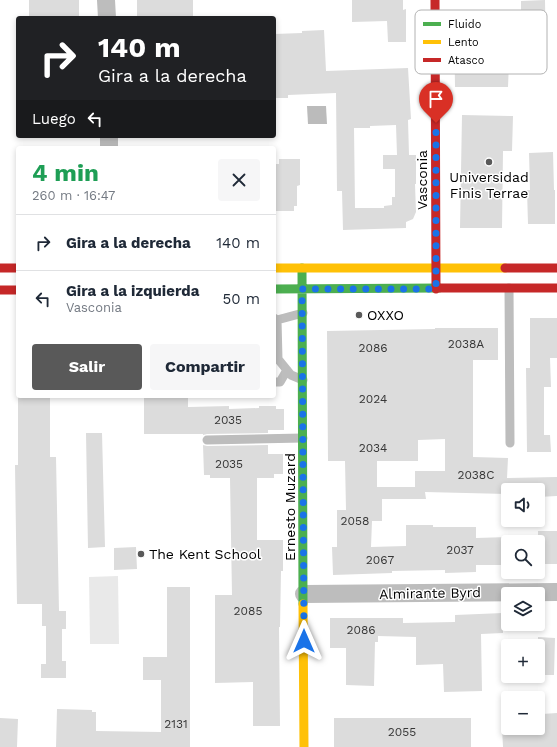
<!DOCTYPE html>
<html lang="es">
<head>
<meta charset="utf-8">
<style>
	:root { --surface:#fff; --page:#f6f6f7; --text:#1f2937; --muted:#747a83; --line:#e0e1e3; --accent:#595959 }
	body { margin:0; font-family:"Work Sans",sans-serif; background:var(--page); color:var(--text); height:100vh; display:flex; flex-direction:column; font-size:15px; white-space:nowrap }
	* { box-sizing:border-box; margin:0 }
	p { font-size:13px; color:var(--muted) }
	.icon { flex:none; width:22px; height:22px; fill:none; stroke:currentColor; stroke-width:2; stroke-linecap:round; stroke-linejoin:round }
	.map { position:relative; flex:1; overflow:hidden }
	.drawer { position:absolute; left:16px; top:146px; width:260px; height:252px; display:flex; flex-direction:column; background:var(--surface); border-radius:4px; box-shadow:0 2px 6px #0003 }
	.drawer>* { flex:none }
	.top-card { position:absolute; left:16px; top:16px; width:260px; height:122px; border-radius:4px; box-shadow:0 2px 6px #0003; background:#202124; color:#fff; overflow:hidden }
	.fabs { position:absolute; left:501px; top:483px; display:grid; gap:8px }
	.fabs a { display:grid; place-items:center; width:44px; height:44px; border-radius:4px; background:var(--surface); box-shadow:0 2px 6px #0003; font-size:20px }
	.pin { position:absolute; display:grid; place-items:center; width:34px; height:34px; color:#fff; margin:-41px -17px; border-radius:50% 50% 50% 0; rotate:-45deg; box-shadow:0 0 4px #0007 }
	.pin .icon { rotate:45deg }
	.me { position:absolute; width:44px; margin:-22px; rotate:0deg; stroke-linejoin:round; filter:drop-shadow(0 0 3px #0008) }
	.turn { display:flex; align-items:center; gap:14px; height:84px; padding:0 16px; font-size:18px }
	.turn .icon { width:52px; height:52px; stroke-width:2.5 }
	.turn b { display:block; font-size:28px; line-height:34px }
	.then { display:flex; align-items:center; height:38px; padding:0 16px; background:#0003; gap:8px; font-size:15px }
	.round { display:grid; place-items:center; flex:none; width:42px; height:42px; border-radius:4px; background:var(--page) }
	.summary { display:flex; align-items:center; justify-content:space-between; height:68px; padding:0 16px }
	h1 { font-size:24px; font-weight:700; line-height:30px; color:#1e9e55 }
	.action { display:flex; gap:8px; margin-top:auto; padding:8px 16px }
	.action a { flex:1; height:46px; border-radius:4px; background:var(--accent); color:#fff; font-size:16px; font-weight:700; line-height:46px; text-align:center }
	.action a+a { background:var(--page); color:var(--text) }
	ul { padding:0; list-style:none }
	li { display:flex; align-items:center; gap:12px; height:56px; padding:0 16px; border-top:1px solid var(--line) }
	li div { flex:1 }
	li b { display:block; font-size:15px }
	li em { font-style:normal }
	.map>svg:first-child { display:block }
</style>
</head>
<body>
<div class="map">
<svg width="557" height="747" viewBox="0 0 557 747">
	<rect width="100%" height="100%" fill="#fff"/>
	<!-- green -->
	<path fill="#e9e9e9" d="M118,576L119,644H90L89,577Z"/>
	<!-- water -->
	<path fill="#bbb" d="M307,106H326L327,124H308Z"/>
	<!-- building -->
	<path fill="#dcdcdc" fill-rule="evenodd" d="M29,0H79V18H29Z
		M137,0H193V18H137Z
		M352,0H403V10L406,9V42H388L387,21L352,22Z
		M545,0L546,61L509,62L508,87H455L454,21L521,20V1Z
		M324,30L326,71L408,68L411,119L408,120L409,155H416V184H415L416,212L413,219L406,222V228L343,230L342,191H337L336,93L288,95V98H274V34L302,33V31ZM396,125L397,155H383V169H395V197H392V205L384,206V208H355L354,128H370V126Z
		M462,115L513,116L512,151H503L502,228H460Z
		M553,152L554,190H555V224H528L527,190H530L529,153Z
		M279,159H300V185L297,186V206H294V211H274V164H279Z
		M530,318H557V358H550L551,387H544V435H550L551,452H527L526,368H530Z
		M435,328H498V360H473V457L508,458L507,478L557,477V496L538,497V490H507V494L425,492L426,499H382V521H372L371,547L406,546V525H433V527H476V538L508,537V565H476V572L445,573V570L392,571V573L333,575L332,547H337V510H346L345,461H328L327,331L435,329ZM445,439V471H415V487H377V461H418V440Z
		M18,396H50V457H56L59,611H66V629H62V661H66V678H41V664H46V626H42V604H17L15,465H18Z
		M144,396H188V407L229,406V409L259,408V406H276V409H284V430H268V433L207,434L203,435V434H144Z
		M86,433H102L105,547L88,548Z
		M203,445L207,446L268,445V454H283V474H274V478H257V540H283V571H281L280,627H279L280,726H253V682L215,683V595H232L230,478H210V475H204Z
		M538,531H557V564H538Z
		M136,547L137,569L114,570V548Z
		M167,587H190V747H56L57,709L92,710V712H96V731L161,732V680H143V657H167Z
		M503,613V633L481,634L482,691L444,692L443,664L416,665V637L378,636V642H375L374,686L346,685V648H330V618H403V623L455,622V615Z
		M538,637L555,638L554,675H538Z
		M557,713V747H503L502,728H543L542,714Z
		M0,718L18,719L17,747H0Z
		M334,718H471V747H334Z"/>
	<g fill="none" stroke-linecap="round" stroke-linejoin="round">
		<!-- lane -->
		<path stroke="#bdbdbd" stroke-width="9" d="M509,288L510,443
			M274,318L277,320L303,313
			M277,320L278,359
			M274,359H278L291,375L303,380
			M274,382H280L287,370
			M207,440L303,438"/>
		<!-- street -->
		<path stroke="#bdbdbd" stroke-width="18" d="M106,0L107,18
			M109,136V148
			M304,594L557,592"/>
		<!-- fast -->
		<path stroke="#4caf50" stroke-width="9" d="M302,268L303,604
			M274,289L439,288"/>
		<!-- slow -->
		<path stroke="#ffc107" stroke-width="9" d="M274,268H505
			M303,604L304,747"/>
		<!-- jam -->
		<path stroke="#c62828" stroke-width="9" d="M435,0L436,289
			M0,268H18
			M505,268H557
			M439,288H557
			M0,290H18"/>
	</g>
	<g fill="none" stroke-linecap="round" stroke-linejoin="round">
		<!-- route -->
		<path stroke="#1a73e8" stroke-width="7" stroke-dasharray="0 12.6" d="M304,641L302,289H436V123"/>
	</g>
	<!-- markers -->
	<g fill="#595959" stroke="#fff" stroke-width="1.5">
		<circle cx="489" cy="162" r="4"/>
		<circle cx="359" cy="315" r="4"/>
		<circle cx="141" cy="554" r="4"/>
	</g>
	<g text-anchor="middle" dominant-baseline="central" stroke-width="3" stroke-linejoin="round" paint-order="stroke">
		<!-- number labels -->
		<g font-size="12" fill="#373737">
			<text x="466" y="344">2038A</text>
			<text x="373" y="348">2086</text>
			<text x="373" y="399">2024</text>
			<text x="228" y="420">2035</text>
			<text x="373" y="448">2034</text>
			<text x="229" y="464">2035</text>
			<text x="476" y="475">2038C</text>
			<text x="355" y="521">2058</text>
			<text x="460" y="550">2037</text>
			<text x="380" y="560">2067</text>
			<text x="248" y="611">2085</text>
			<text x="361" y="630">2086</text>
			<text x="176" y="724">2131</text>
			<text x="402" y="732">2055</text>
		</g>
		<!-- poi labels -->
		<g font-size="14" fill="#000" stroke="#fff" text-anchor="start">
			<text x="489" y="177" text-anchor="middle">Universidad<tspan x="489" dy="16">Finis Terrae</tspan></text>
			<text x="367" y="315">OXXO</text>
			<text x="149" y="554">The Kent School</text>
		</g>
		<!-- street labels -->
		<g font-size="14" fill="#000" stroke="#fff">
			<text transform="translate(422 180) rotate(-90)">Vasconia</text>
			<text transform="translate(290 507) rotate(-90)">Ernesto Muzard</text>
			<text transform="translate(430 593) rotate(-1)">Almirante Byrd</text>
		</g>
	</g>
	<!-- legend -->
	<rect x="415" y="10" width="132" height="64" rx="6" fill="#fff" stroke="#b2b2b2" stroke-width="1"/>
	<rect x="423" y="22" width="18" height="4" fill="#4caf50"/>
	<rect x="423" y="40" width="18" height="4" fill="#ffc107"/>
	<rect x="423" y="58" width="18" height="4" fill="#c62828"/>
	<g font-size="11" fill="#000">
		<text x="448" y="28">Fluido</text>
		<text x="448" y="46">Lento</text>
		<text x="448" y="64">Atasco</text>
	</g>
</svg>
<div class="fabs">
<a><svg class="icon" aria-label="sound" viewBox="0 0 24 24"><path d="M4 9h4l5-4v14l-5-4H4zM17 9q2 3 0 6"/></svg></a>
<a><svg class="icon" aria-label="search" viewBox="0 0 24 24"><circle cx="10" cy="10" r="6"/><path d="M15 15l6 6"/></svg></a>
<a><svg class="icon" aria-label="layers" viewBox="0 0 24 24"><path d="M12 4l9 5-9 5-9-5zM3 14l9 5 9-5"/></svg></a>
<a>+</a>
<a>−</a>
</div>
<div class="pin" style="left:436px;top:123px;background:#d93025"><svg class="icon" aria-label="arrive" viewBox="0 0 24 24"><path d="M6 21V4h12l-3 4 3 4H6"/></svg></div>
<svg class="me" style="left:304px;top:641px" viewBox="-20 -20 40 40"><path d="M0-17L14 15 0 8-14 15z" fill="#1a73e8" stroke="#fff" stroke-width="4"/></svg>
<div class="top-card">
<div class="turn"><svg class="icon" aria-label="right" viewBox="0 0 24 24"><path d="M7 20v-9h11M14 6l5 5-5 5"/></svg><div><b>140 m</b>Gira a la derecha</div></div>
<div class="then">Luego<svg class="icon" aria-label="left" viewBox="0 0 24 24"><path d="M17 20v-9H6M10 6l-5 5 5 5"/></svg></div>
</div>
<section class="drawer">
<div class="summary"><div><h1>4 min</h1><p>260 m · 16:47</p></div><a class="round"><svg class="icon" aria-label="close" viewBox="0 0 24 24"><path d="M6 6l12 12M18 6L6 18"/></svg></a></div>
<ul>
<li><svg class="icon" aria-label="right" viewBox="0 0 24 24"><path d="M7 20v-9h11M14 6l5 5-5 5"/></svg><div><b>Gira a la derecha</b></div><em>140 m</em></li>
<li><svg class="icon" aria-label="left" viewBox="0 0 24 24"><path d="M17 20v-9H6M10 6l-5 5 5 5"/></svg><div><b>Gira a la izquierda</b><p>Vasconia</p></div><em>50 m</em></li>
</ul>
<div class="action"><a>Salir</a><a>Compartir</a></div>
</section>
</div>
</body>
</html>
